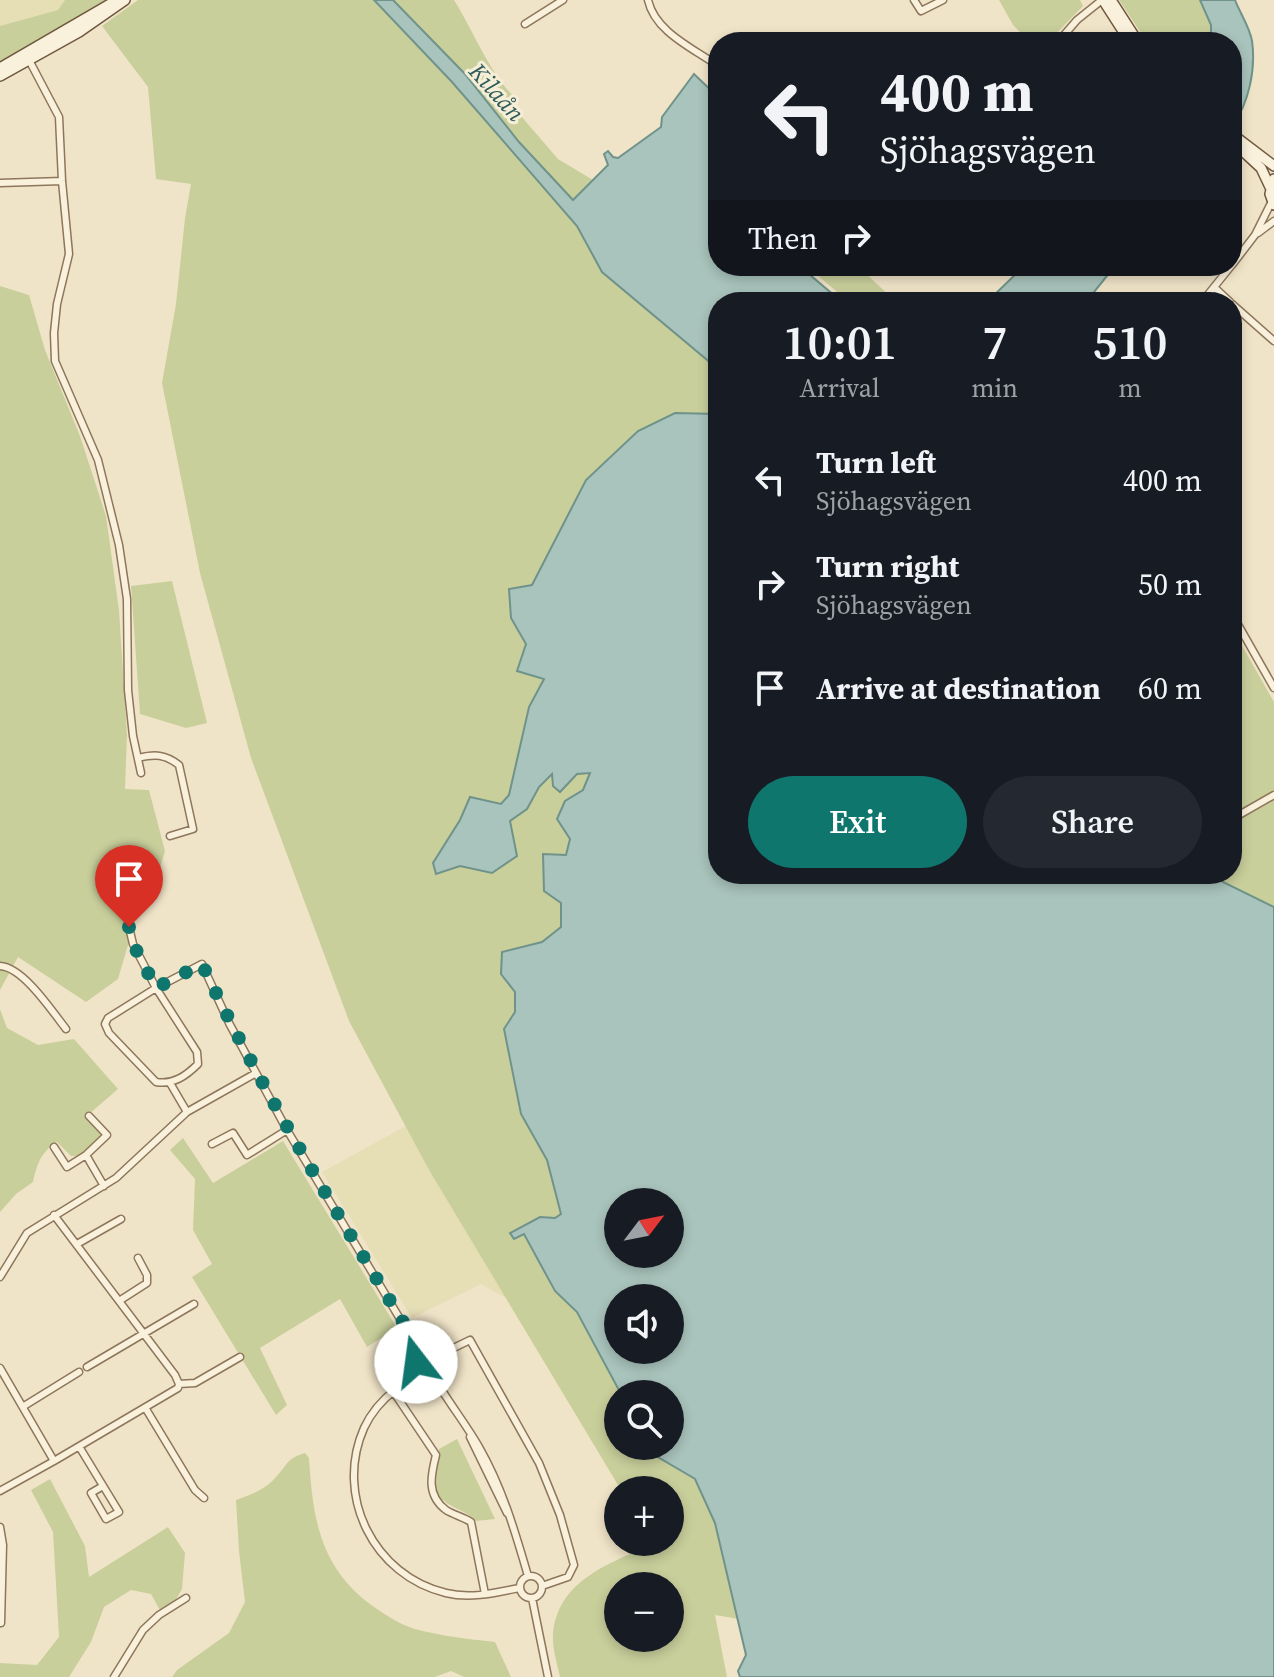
<!DOCTYPE html>
<html lang="en">
<head>
<meta charset="utf-8">
<style>
	:root { --surface:#171b24; --page:#242831; --text:#f1f3f6; --muted:#9ea1a6; --accent:#0f766e }
	body { margin:0; font-family:"Source Serif 4",serif; background:var(--page); color:var(--text); height:100vh; display:flex; flex-direction:column; font-size:30px; white-space:nowrap }
	* { box-sizing:border-box; margin:0 }
	p { font-size:26px; color:var(--muted) }
	.icon { flex:none; width:44px; height:44px; fill:none; stroke:currentColor; stroke-width:2; stroke-linecap:round; stroke-linejoin:round }
	.map { position:relative; flex:1; overflow:hidden }
	.details { position:absolute; left:708px; top:292px; width:534px; height:592px; display:flex; flex-direction:column; background:var(--surface); border-radius:32px; box-shadow:0 4px 12px #0003 }
	.details>* { flex:none }
	.banner { position:absolute; left:708px; top:32px; width:534px; height:244px; border-radius:32px; box-shadow:0 4px 12px #0003; background:#171b24; color:var(--text); overflow:hidden }
	.needle { width:52px; rotate:58deg }
	.tools { position:absolute; left:604px; top:1188px; display:grid; gap:16px }
	.tools a { display:grid; place-items:center; width:80px; height:80px; border-radius:50%; background:var(--surface); box-shadow:0 4px 12px #0003; font-size:40px }
	.pin { position:absolute; display:grid; place-items:center; width:68px; height:68px; color:#fff; margin:-82px -34px; border-radius:50% 50% 50% 0; rotate:-45deg; box-shadow:0 0 8px #0007 }
	.pin .icon { rotate:45deg }
	.me { position:absolute; width:88px; margin:-44px; rotate:345deg; stroke-linejoin:round; filter:drop-shadow(0 0 6px #0008) }
	.turn { display:flex; align-items:center; gap:28px; height:168px; padding:0 40px; font-size:36px }
	.turn .icon { width:104px; height:104px; stroke-width:2.5 }
	.turn b { display:block; font-size:56px; line-height:68px }
	.then { display:flex; align-items:center; height:76px; padding:0 40px; background:#0003; gap:16px; font-size:30px }
	.eta { display:flex; justify-content:space-evenly; align-items:center; height:136px; text-align:center }
	.eta b { font-size:48px; font-weight:600; line-height:56px }
	.action { display:flex; gap:16px; margin-top:auto; padding:16px 40px }
	.action a { flex:1; height:92px; border-radius:48px; background:var(--accent); color:#fff; font-size:32px; font-weight:600; line-height:92px; text-align:center }
	.action a+a { background:var(--page); color:var(--text) }
	ul { padding:0; list-style:none }
	li { display:flex; align-items:center; gap:24px; height:104px; padding:0 40px }
	li div { flex:1 }
	li b { display:block; font-size:30px }
	li em { font-style:normal }
	.map>svg:first-child { display:block }
</style>
</head>
<body>
<div class="map">
<svg width="1274" height="1677" viewBox="0 0 1274 1677">
	<rect width="100%" height="100%" fill="#f0e4c8"/>
	<!-- farmland -->
	<path fill="#e6deb5" d="M0,0H65L58,10L0,26Z
		M406,1126L429,1170L506,1298L481,1284L412,1318L322,1172Z"/>
	<!-- green -->
	<path fill="#c9cf9b" fill-rule="evenodd" d="M65,0H110L0,64V26L58,10Z
		M138,0H373L454,85L577,226L602,272L718,369V414L675,413L586,480L532,585L511,618L544,679L529,707L509,795L501,804L470,798L460,820L433,863L436,874L460,866L492,873L510,821L527,809L539,787L553,773H591L583,790L565,801L571,839L566,855H543L562,903L561,927L501,974L515,992L521,1113L547,1160L561,1214L524,1234L554,1291L577,1312L621,1394H618V1446H644L646,1450L696,1481L715,1523L739,1619L715,1615L727,1677H560C557,1664 552,1647 553,1634C558,1580 610,1563 653,1544V1542H670V1490H621L429,1170L349,1021L251,758L200,573L162,383L176,304L185,218L191,184L156,179L148,87L102,26ZM618,1586H670V1638H618Z
		M393,0H454C474,32 488,70 514,97L509,102L558,159L593,180L573,200L519,142L465,74Z
		M999,0H1080L1083,6L1048,42H1030L1013,25Z
		M1119,0H1200L1211,25V42H1147Z
		M822,266H837L844,272L852,266H858L896,302H849L816,274Z
		M0,286L29,295L45,350L80,436L106,516L119,610L127,735L125,789L149,790L165,851L154,887L131,893L128,945L118,979L86,1002L18,957L0,990Z
		M172,581L207,723L186,728L140,714L131,586Z
		M1232,628L1274,702V907L1198,874H1232Z
		M0,1009L7,1028L38,1045L74,1039L118,1089L88,1115L101,1130L100,1139L79,1156H71L57,1142C41,1152 37,1164 33,1182L16,1194L0,1212Z
		M183,1138L213,1183L283,1141L397,1328L367,1347L340,1299L260,1348L287,1405L276,1415L192,1277L212,1264L193,1230L195,1179L170,1150Z
		M457,1439L495,1519L476,1521C462,1506 436,1507 434,1482C433,1471 439,1460 439,1449Z
		M305,1453L309,1458C313,1522 321,1571 377,1609C389,1617 401,1625 415,1629C441,1636 468,1639 495,1642L511,1677H464L451,1671L435,1677H172L177,1670L229,1633L245,1602L239,1551L236,1500C251,1495 266,1489 276,1477C289,1463 286,1459 305,1453Z
		M50,1479L85,1546L89,1577L168,1527L185,1553L182,1589L175,1601L160,1610L151,1594L131,1590L104,1607L91,1642L69,1677H0V1663L37,1665L59,1637L53,1532L31,1490Z"/>
	<!-- water -->
	<path fill="#a9c4bc" stroke="#6f938a" stroke-width="2" fill-rule="evenodd" d="M374,0H393L465,74L519,142L573,200L608,165L604,154L608,151L613,157L618,158L661,127L662,117L694,74L718,97V266H815L809,274L842,302H718V369L602,272L577,226L452,82Z
		M1200,0H1235C1240,13 1250,28 1252,41C1256,68 1249,104 1232,126V42H1211V25Z
		M1024,266H1115L1086,302H987Z
		M675,413L718,414V874H1207L1274,907V1677H740L738,1671L746,1655L715,1523L695,1479L646,1450L644,1446H670V1394H621L577,1312L555,1291L524,1234L514,1239L510,1233L540,1217L555,1218L561,1214L547,1160L521,1114L504,1029L515,1012V992L501,974L502,952L542,942L561,927V903L544,891L543,854L566,855L570,839L557,819L565,801L583,790L590,773L577,774L560,792L553,786L552,774L539,787L527,809L510,821L517,856L492,873L460,866L436,874L433,863L460,820L470,797L501,804L509,795L529,707L544,679L517,671L526,644L511,618L509,589L532,585L586,480L638,431ZM670,1202V1254H618V1202ZM670,1298V1350H618V1298Z"/>
	<g fill="none" stroke-linecap="round" stroke-linejoin="round">
		<defs>
			<path id="minor" d="M648,0C655,32 693,48 718,66
				M914,0L921,11L943,0
				M525,24L563,0
				M1058,42L1077,20L1102,0
				M29,60L59,117L62,181L69,254L57,304L54,333L55,361L98,460L119,545L127,599L128,690L133,736L141,773
				M0,183L62,181
				M1258,233L1274,221
				M1232,265L1255,235L1272,201
				M1214,287L1230,302
				M1202,302L1231,266
				M1232,304L1274,341
				M1232,614L1274,688
				M138,758C155,754 165,754 179,765L193,829L170,836
				M1232,819L1274,795
				M129,927L133,944L156,988L108,1018L105,1024L109,1033L156,1082C173,1085 186,1076 198,1064L197,1052L156,988L202,964L229,1023L287,1130L421,1354
				M0,966C23,967 52,1011 66,1029
				M170,1083L187,1112
				M212,1144L233,1133L247,1155L287,1130
				M54,1147L67,1167L86,1155L107,1135L89,1116
				M86,1155L104,1186
				M77,1244L121,1219
				M0,1277L27,1233L116,1178L187,1112L256,1073
				M119,1301L147,1283V1275L138,1258
				M416 1363a10 10 0 1 1 20 0a10 10 0 1 1-20 0Z
				M435,1357L470,1340L539,1463L560,1515L574,1565L568,1577L542,1586
				M87,1367L194,1304
				M0,1368L54,1461L178,1388L179,1384L175,1375L54,1215
				M419,1371C412,1379 402,1383 395,1390C382,1400 371,1413 364,1428C334,1496 374,1576 446,1593C470,1599 495,1593 519,1588
				M431,1372C445,1398 464,1421 479,1447C502,1487 515,1531 528,1576
				M179,1384L195,1383L240,1357
				M393,1391L436,1455C431,1475 426,1495 446,1510C454,1515 463,1517 471,1522L485,1594
				M24,1406L79,1372
				M146,1409L195,1490L204,1498
				M470,1437L507,1513
				M80,1448L119,1512L106,1519L91,1493L103,1486
				M0,1491L54,1461
				M0,1527L3,1545L1,1623
				M520 1587a11 11 0 1 1 22 0a11 11 0 1 1-22 0Z
				M532,1598L548,1677
				M114,1677L143,1630L159,1615L186,1598"/>
			<path id="secondary" d="M1103,0L1130,42
				M1111,0L1138,42
				M0,68L117,0
				M0,76L79,32L125,0
				M1232,134L1274,166
				M1232,141L1261,168L1270,187
				M1274,179L1270,194L1274,205"/>
		</defs>
		<!-- minor casing -->
		<use href="#minor" stroke="#8d765c" stroke-width="9"/>
		<!-- secondary casing -->
		<use href="#secondary" stroke="#6f573f" stroke-width="12"/>
		<!-- minor -->
		<use href="#minor" stroke="#faf1dc" stroke-width="6"/>
		<!-- secondary -->
		<use href="#secondary" stroke="#faf1dc" stroke-width="9"/>
	</g>
	<g fill="none" stroke-linecap="round" stroke-linejoin="round">
		<!-- route -->
		<path stroke="#0f766e" stroke-width="14" stroke-dasharray="0 25.2" d="M129,927L133,944L156,988L202,964C264,1095 340,1218 415,1342L421,1354L416,1362"/>
	</g>
	<g text-anchor="middle" dominant-baseline="central" stroke-width="6" stroke-linejoin="round" paint-order="stroke">
		<!-- water labels -->
		<g font-size="24" font-style="italic" fill="#2f5d5a" stroke="#f7eed8">
			<text transform="translate(497 92) rotate(48)">Kilaån</text>
		</g>
	</g>
</svg>
<div class="tools">
<a><svg class="needle" viewBox="-14 -14 28 28"><path d="M0-13l5 13h-10z" fill="#e53935"/><path d="M0 13l5-13h-10z" fill="#9ea1a6"/></svg></a>
<a><svg class="icon" aria-label="sound" viewBox="0 0 24 24"><path d="M4 9h4l5-4v14l-5-4H4zM17 9q2 3 0 6"/></svg></a>
<a><svg class="icon" aria-label="search" viewBox="0 0 24 24"><circle cx="10" cy="10" r="6"/><path d="M15 15l6 6"/></svg></a>
<a>+</a>
<a>−</a>
</div>
<div class="pin" style="left:129px;top:927px;background:#d93025"><svg class="icon" aria-label="arrive" viewBox="0 0 24 24"><path d="M6 21V4h12l-3 4 3 4H6"/></svg></div>
<svg class="me" style="left:416px;top:1362px" viewBox="-20 -20 40 40"><circle r="19" fill="#fff"/><path d="M0-13L10 11 0 6-10 11z" fill="#0f766e"/></svg>
<div class="banner">
<div class="turn"><svg class="icon" aria-label="left" viewBox="0 0 24 24"><path d="M17 20v-9H6M10 6l-5 5 5 5"/></svg><div><b>400 m</b>Sjöhagsvägen</div></div>
<div class="then">Then<svg class="icon" aria-label="right" viewBox="0 0 24 24"><path d="M7 20v-9h11M14 6l5 5-5 5"/></svg></div>
</div>
<section class="details">
<div class="eta">
<div><b>10:01</b><p>Arrival</p></div>
<div><b>7</b><p>min</p></div>
<div><b>510</b><p>m</p></div>
</div>
<ul>
<li><svg class="icon" aria-label="left" viewBox="0 0 24 24"><path d="M17 20v-9H6M10 6l-5 5 5 5"/></svg><div><b>Turn left</b><p>Sjöhagsvägen</p></div><em>400 m</em></li>
<li><svg class="icon" aria-label="right" viewBox="0 0 24 24"><path d="M7 20v-9h11M14 6l5 5-5 5"/></svg><div><b>Turn right</b><p>Sjöhagsvägen</p></div><em>50 m</em></li>
<li><svg class="icon" aria-label="arrive" viewBox="0 0 24 24"><path d="M6 21V4h12l-3 4 3 4H6"/></svg><div><b>Arrive at destination</b></div><em>60 m</em></li>
</ul>
<div class="action"><a>Exit</a><a>Share</a></div>
</section>
</div>
</body>
</html>
